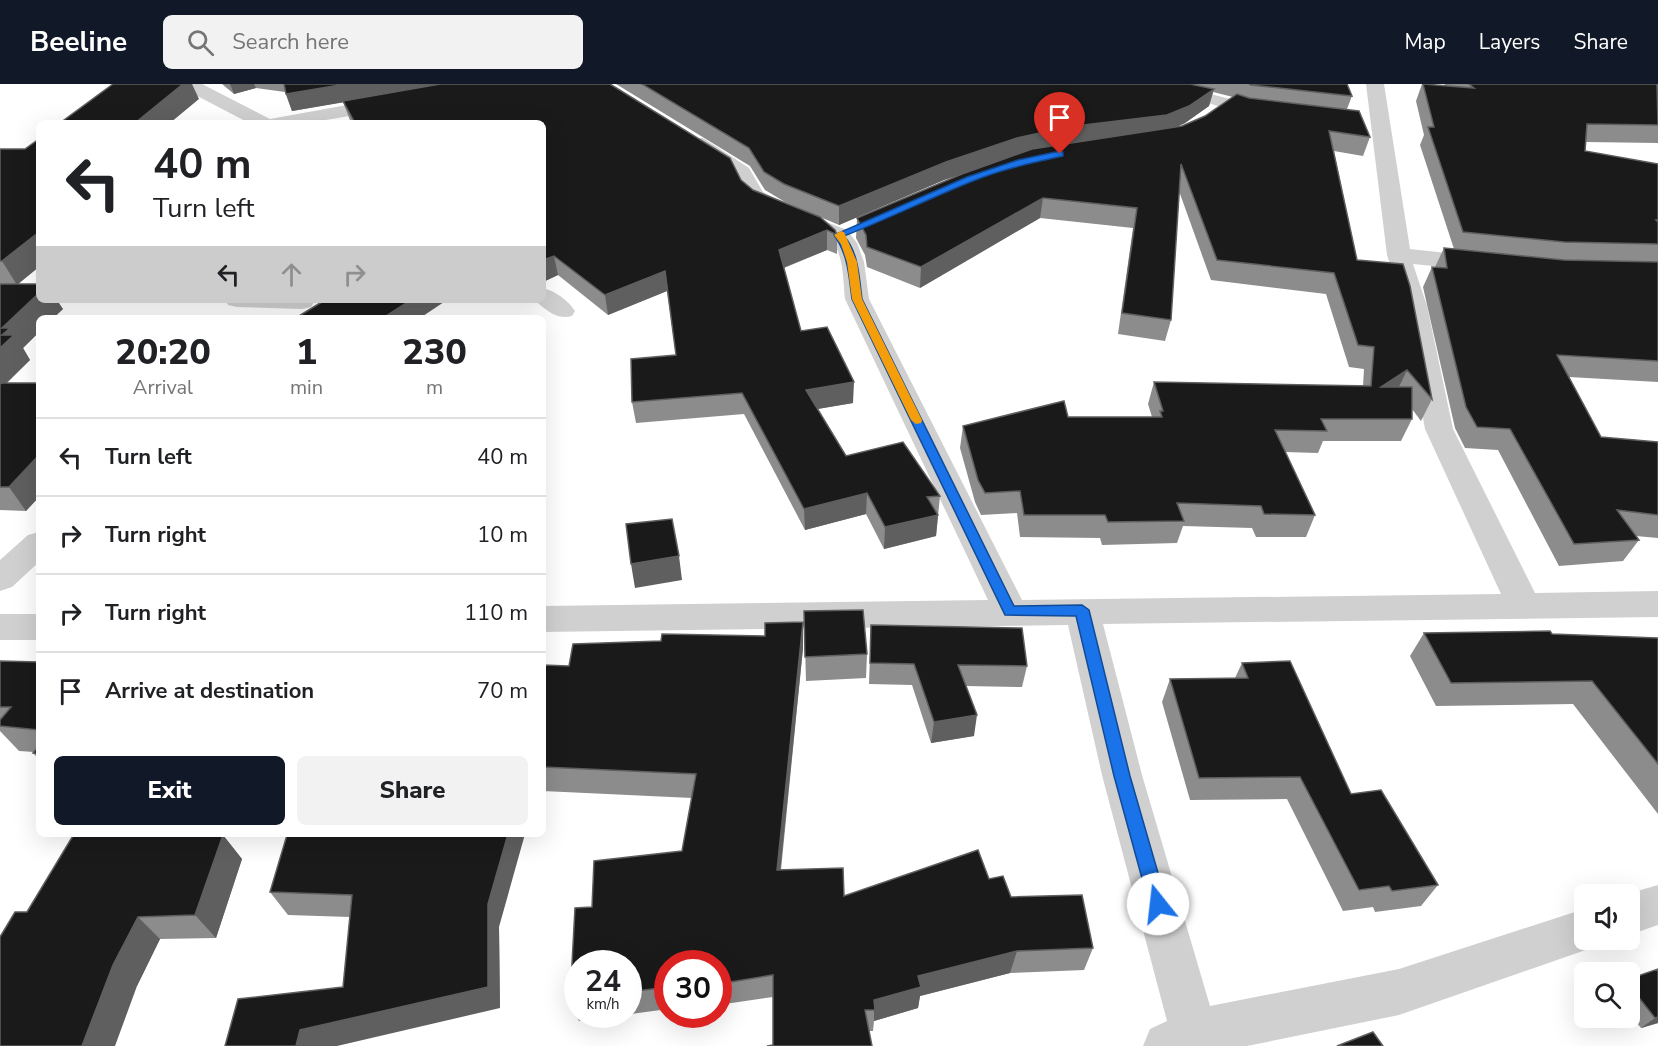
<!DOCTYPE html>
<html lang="en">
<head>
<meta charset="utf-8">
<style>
	:root { --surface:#fff; --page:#f2f2f2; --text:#202124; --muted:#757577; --line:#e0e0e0; --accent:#111827 }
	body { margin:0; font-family:"Nunito Sans",sans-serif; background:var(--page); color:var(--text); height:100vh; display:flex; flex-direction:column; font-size:22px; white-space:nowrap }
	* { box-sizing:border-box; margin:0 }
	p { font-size:20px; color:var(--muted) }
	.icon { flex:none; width:33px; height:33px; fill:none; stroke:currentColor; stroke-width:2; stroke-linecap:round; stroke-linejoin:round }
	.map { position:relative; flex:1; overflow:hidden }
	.panel { position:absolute; left:36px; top:231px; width:510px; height:522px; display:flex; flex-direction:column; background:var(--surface); border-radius:9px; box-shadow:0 6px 24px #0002 }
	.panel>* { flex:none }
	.banner { position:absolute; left:36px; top:36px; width:510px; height:183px; border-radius:9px; box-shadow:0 6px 24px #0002; background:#fff; color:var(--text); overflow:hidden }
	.controls { position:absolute; left:1574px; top:800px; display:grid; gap:12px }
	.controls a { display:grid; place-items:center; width:66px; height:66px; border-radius:9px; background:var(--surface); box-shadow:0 6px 24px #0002; font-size:30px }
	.speed { position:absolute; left:564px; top:866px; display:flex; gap:12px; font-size:30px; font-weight:700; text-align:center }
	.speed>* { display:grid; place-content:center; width:78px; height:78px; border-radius:50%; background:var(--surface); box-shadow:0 6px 24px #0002; line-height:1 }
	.speed small { font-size:15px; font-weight:400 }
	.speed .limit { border:9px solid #d22; background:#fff; color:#111 }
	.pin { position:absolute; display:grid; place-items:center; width:51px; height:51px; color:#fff; margin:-62px -26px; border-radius:50% 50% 50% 0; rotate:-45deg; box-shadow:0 0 6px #0007 }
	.pin .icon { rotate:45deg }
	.me { position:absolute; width:66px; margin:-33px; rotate:344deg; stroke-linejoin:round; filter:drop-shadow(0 0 4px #0008) }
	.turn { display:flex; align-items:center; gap:21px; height:126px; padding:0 18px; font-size:27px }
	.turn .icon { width:78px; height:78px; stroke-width:2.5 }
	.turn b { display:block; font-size:42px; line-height:51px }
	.lanes { display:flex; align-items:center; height:57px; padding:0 18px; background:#0003; justify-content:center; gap:30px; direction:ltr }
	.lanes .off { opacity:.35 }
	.eta { display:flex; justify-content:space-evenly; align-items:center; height:102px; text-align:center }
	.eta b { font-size:36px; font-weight:800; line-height:42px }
	.primary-button { display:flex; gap:12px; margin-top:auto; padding:12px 18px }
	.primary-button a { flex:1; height:69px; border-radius:9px; background:var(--accent); color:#fff; font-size:24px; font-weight:800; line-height:69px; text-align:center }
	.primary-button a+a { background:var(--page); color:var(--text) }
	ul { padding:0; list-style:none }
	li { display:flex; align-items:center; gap:18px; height:78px; padding:0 18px; border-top:2px solid var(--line) }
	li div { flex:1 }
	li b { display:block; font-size:22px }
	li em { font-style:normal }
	header { display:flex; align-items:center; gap:36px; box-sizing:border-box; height:84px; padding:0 30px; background:var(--accent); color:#fff }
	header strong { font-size:28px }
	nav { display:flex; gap:33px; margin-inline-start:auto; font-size:21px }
	.search { width:420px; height:54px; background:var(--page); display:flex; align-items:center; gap:15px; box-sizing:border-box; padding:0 21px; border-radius:9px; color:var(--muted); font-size:22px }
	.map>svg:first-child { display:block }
</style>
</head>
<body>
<header>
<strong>Beeline</strong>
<div class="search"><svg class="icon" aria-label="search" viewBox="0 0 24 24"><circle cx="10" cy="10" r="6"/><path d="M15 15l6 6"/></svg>Search here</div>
<nav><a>Map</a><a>Layers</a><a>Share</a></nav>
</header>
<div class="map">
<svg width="1658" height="962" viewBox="0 0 1658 962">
	<rect width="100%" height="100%" fill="#fff"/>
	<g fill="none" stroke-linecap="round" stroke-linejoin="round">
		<!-- street -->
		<path fill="#d0d0d0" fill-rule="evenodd" d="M179,0H202L270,35L391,13L398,15L400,19L398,23L391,25L308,39H249L182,4Z
			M1137,0H1171L1246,19L1277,23L1279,27L1277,31C1254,37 1230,25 1208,19C1186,13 1162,9 1140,4Z
			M1366,0H1384L1410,165L1483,173L1491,175L1495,180L1491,185L1483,187L1413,180L1427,222L1453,345L1535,509L1658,507V533L1103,540L1142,691L1210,922L1399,885L1584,825V855H1602L1600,861L1399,931L1247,962H1143L1150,945L1167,937L1102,691L1068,541L543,548V522L988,516L845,215C843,197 844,170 831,156L785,138L746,117L733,91L689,62L686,58L689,54H703L749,84L763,108L801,128L847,146L857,159L864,178L869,215L1022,516L1501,510L1425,345L1403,222L1387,171Z
			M543,204C555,207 568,216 575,227L572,232C555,236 547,226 534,216H543Z
			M225,216H313L314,218L311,223L302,225L237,223L228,221Z
			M39,448V478L12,503L0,507V476L28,451Z
			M0,530H39V556H0Z
			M1658,801V841L1629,851V810H1627Z"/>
	</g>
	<!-- wall -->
	<path fill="#8c8c8c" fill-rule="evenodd" d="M222,0H610L741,96L753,106L837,151V170L827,166L784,184L801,247L853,319L817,325L846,372L940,412L936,452L884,465L866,430L805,446L744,330L636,339L632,318L676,271L667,207L608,231L558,191L543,198V39H351L343,18L292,27L285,8L256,4L234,10Z
		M616,0H1347L1352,12L1347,25L1370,53L1363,72L1334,67L1357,176L1432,315L1421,337L1412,325V335L1401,357H1323L1318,369L1285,368L1315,431L1306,453H1256L1252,444L1183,442L1177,459L1102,461L1100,454L1020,453L1017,429L981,431L975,418L960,364L963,342L1068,333H1152L1148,320L1154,298L1363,302L1364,285L1349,283L1326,210L1211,196L1179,107L1171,236L1165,257L1118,250L1133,144L1040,134L920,204L867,183L865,171L856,154L857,134L959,91L944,96L839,141L785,118L765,106L750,82ZM1213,8L1233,13L1205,32L1182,42L1175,44L1185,39L1209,22Z
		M1422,0L1446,2L1444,0H1658V59L1586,58L1585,67L1658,80V298L1569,293L1601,353L1658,358V454L1636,452L1639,456L1623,477L1559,482L1498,366L1465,364L1455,344L1423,203L1432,183H1435L1444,164L1454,165L1420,61L1424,51L1416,17Z
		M0,65H25L18,200L63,225L23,264L30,276L7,299H39V413L26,427L0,426Z
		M804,527L867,570L866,594L806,597Z
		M803,538V564L781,786L843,784L844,812L978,766L989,795L1003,792L1011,813L1082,811L1093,864L1084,886L1010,889L920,912L918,924L874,937L873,947H869L872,962H767L773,961V913L718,921V879H668V925L579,937L570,917L575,824L592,823L594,777L682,767L692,714L543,707V581L569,582L573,560L661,557L662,550L765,552V539ZM578,879H628V930H578Z
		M871,541L1027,582L1022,603L966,602L974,652L931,659L912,601L869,600Z
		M1424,549L1552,550L1658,554V730L1573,620L1436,622L1410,572Z
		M0,577L39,578V675L33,669L34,668L19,667L0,647Z
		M1242,579L1351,710L1438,801L1421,822L1375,828L1373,823L1343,827L1287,715L1190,716L1162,618L1170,595L1235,594Z
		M74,750H214V751H223L242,775L216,854L160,855L137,902L27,828Z
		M305,750L499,843L500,924L343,903L350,833L288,831L270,808Z
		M1658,885V939L1641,944L1629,929V895Z"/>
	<!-- shaded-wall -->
	<path fill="#5f5f5f" d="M183,0H192L199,15L170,39H135Z
		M230,0H254L256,4L234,10Z
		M346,0H452L292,27L286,10Z
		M1214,5L1209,22L1185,39L1163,49L1014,72L944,96L839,141V122L946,78L1017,54Z
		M1043,114L1040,134L920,204L921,183Z
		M827,146V166L780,185L779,166Z
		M39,148V183L17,201L2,177Z
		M554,172L558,191L543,198V176Z
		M665,187L667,207L608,231L605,211Z
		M39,209V216H57L63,225L53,234H39V248L23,264L30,276L0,305V264L2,244Z
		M411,216H447L420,234H383Z
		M1407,286L1397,307L1381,303Z
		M854,298L853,319L806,327V306Z
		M39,371V413L26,427L9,403Z
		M867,409L866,430L805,446L804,425Z
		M938,431L936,452L884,465L885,443Z
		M679,472L682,496L635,504L631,480Z
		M803,538V564L778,809L777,786Z
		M977,631L974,652L931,659L934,638Z
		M183,750H214L202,775L182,752Z
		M508,750H525L499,843L500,924L337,962H296L300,946L488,820Z
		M223,751L242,775L216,854L195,831Z
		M138,833L160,855L137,902L115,962H82L113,881Z
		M1017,867L1010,889L920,912L918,924L874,937V916L918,892Z
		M1658,933V939L1641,944L1655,934Z"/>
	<!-- building -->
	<path fill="#1a1a1a" stroke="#5f5f5f" stroke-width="1.5" d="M113,0H183L135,39H60Z
		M284,0H346L286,10Z
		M440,0H610L730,74L741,96L753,106L820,133L835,146L837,151L827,146L779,166L801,247L827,243L854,298L806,306L846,372L903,358L940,412L927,413L938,431L885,443L867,409L804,425L742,309L632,318L631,275L676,271L665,187L605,211L554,172L543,176V39H355L343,17Z
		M642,0H1190L1214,5L1189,22L1167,31L1067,43L1017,54L946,78L839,122L784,100L764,88L749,64Z
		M1249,0H1347L1352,12L1251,1Z
		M1423,0L1474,4L1469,0H1657L1658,41L1587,40L1585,67L1658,80V136H1656L1658,138V160L1564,158L1463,148L1428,43H1434Z
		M1237,10L1249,14L1359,27L1370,53L1329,47L1357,176L1403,180L1410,202L1432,315L1407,286L1381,303H1412V335H1321L1327,347L1275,346L1315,431L1264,430L1261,422L1177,419L1184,437L1108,438L1105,431H1024L1020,407L985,409L978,396L963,342L1064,317L1068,333H1162L1160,327H1163L1154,298L1371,302L1374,263L1358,261L1334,189L1217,176L1181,80L1171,236L1122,229L1137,124L1043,114L921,183L867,163L866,151L857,134L962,90L1032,65L1182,42L1205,32Z
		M39,55V148L2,177H0V65H25Z
		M1444,164L1564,176L1658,178V277L1557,271L1601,353L1658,358V431L1617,426L1639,456L1574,460L1510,345L1477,343L1466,323L1432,183L1447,184Z
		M0,200H39V209L2,244H10L2,251H14L0,264Z
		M325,216H411L383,234H298L300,233L299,232Z
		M2,299H39V371L9,403H0V300Z
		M672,435L679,472L631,480L626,440Z
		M863,526L867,570L805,573L804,527Z
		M803,538L777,786L843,784L844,812L978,766L989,795L1003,792L1011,813L1082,811L1093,864L1017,867L918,892L921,903L874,916L875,926H865L872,962H767L773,961V891L718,900V879H668V903L628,908V879H578V916L570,917L575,824L592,823L594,777L682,767L696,690L543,683V581L569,582L573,560L661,557L662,550L765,552V539Z
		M871,541L1022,544L1027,582L958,581L977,631L934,638L914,580L870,579Z
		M1550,547L1552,550L1658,554V680L1592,597L1451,599L1424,549Z
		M0,577L39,578V646L0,642V636L11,623H0Z
		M1290,577L1351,710L1381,706L1438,801L1392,807L1389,802L1359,806L1300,693L1199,694L1170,595L1248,594L1242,579Z
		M39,662V670L33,669Z
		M74,750H183L182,752L223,751L195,831L138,833L113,881L82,962H0V853L15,828H27Z
		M305,750H508L488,820V903L300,946L296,962H225L238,915L343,903L352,811L270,808L287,751Z
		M1658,885V933L1655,934L1629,901V895Z
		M1373,948L1383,962H1337Z"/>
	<!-- route -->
	<path fill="#1a73e8" stroke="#114b97" stroke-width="1.5" d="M1060,67L1063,68V72C1032,79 1002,85 973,97C930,114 888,135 844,152C859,169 859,194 862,215L1014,522L1082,521L1089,526L1130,692L1167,820L1165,826L1158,829L1152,826L1149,820L1114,692L1076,532L1005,531L852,215C849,192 848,170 834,151L967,93L1018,76Z"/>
	<!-- slow -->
	<path fill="#f59e0b" d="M841,147L844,148L857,178L862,215L922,336L921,339L916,340L911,336L852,215L847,178L841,160L834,151Z"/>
</svg>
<div class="controls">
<a><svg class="icon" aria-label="sound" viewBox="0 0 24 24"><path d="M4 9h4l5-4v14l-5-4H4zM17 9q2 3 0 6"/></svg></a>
<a><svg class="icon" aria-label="search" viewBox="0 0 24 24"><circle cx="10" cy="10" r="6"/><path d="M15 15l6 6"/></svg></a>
</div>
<div class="speed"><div>24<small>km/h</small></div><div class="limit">30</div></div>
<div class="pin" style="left:1060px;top:70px;background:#d93025"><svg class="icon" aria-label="arrive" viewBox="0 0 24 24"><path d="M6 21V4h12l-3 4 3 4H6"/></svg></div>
<svg class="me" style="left:1158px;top:820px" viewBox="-20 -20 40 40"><circle r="19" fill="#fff"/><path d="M0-13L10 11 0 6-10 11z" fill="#1a73e8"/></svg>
<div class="banner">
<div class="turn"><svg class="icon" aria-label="left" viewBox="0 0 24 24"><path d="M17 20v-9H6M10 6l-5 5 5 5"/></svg><div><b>40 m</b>Turn left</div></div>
<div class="lanes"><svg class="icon" aria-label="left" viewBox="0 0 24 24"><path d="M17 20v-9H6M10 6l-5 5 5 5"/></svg><svg class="icon off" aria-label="ahead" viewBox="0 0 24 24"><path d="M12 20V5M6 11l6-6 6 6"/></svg><svg class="icon off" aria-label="right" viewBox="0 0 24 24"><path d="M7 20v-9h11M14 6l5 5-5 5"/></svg></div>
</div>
<section class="panel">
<div class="eta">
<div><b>20:20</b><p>Arrival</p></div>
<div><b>1</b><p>min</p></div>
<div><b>230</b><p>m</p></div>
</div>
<ul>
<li><svg class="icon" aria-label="left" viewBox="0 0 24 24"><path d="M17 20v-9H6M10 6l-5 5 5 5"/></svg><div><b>Turn left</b></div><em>40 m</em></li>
<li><svg class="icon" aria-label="right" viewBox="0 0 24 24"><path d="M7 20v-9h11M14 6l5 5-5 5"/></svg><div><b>Turn right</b></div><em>10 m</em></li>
<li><svg class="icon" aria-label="right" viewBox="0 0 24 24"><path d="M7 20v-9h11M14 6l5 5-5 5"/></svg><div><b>Turn right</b></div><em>110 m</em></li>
<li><svg class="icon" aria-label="arrive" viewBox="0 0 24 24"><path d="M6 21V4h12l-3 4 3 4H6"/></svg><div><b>Arrive at destination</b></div><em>70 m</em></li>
</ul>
<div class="primary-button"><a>Exit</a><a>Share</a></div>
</section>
</div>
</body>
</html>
